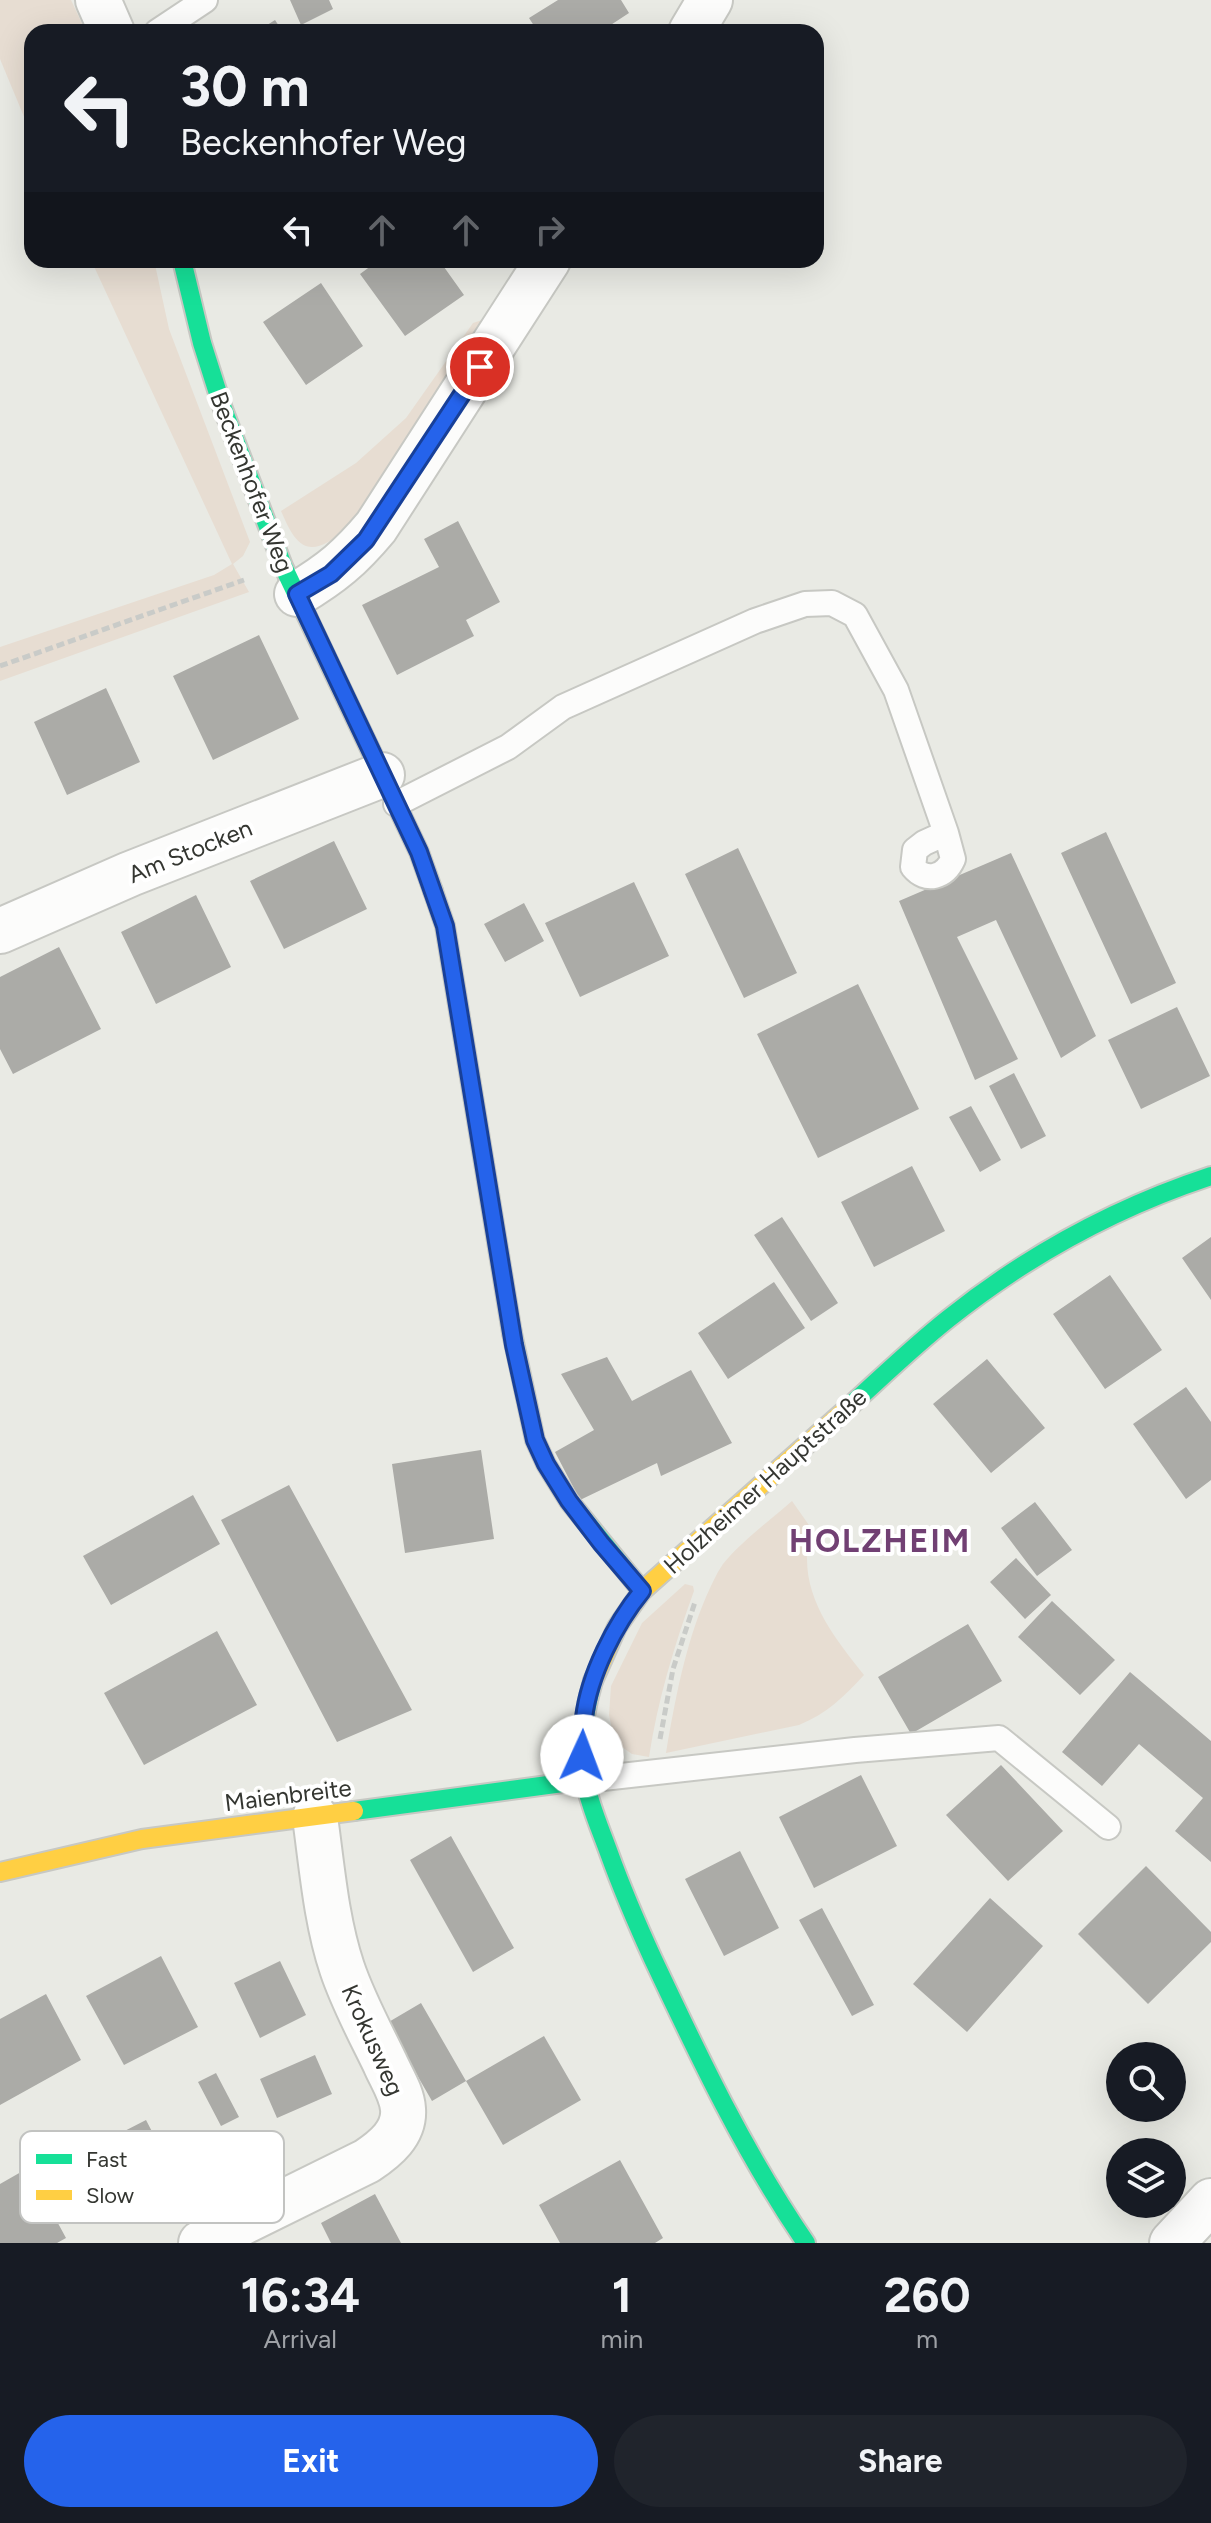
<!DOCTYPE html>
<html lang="en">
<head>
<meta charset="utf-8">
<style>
	:root { --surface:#171b24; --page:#20242c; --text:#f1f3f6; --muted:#9ea1a6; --accent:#2563eb }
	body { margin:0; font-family:Figtree,sans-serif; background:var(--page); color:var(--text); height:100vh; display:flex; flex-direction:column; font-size:30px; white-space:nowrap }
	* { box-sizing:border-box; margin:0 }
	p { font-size:26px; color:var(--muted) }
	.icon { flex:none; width:44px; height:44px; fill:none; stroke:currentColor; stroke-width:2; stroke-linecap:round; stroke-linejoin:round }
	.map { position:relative; height:2243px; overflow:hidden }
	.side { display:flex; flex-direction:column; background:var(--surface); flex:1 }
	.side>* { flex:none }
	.top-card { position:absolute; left:24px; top:24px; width:800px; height:244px; border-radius:24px; box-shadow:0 8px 32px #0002; background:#171b24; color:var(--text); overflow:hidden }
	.fabs { position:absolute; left:1106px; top:2042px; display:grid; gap:16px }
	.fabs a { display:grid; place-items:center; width:80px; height:80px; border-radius:50%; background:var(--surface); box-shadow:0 8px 32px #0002; font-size:40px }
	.pin { position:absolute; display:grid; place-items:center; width:68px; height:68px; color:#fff; margin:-34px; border:4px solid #fff; border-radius:50%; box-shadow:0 2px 8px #0007 }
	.me { position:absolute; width:88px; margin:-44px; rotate:2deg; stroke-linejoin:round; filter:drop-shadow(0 0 6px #0008) }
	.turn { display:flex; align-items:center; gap:28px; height:168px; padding:0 24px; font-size:36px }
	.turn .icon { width:104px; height:104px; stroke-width:2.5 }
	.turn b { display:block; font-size:56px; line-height:68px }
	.lanes { display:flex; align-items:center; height:76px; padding:0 24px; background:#0003; justify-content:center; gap:40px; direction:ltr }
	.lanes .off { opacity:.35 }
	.eta { display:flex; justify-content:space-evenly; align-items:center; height:136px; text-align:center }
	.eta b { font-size:48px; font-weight:700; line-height:56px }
	.primary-button { display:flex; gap:16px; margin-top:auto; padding:16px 24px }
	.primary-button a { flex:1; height:92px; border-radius:48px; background:var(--accent); color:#fff; font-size:32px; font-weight:700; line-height:92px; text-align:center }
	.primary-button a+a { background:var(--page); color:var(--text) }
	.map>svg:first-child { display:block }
</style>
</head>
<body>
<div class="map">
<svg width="1211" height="2243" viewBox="0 0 1211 2243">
	<rect width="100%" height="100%" fill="#e9eae4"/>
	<!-- green -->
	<path fill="#e7ddd2" d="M0,0H71L86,32H32V136L0,59Z
		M91,260H154L169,329L250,542L243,556L233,564L249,592L0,681V647L214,575L232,564Z
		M485,319C452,372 418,424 383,475C370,495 357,519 339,535C332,540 320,548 311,547C295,546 287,524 281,511L356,463L406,418L473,323Z
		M792,1501L811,1528C810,1538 806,1549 807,1559C807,1604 837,1641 864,1675C844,1697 826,1714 799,1725L666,1753C675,1700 685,1646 706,1597C711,1586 716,1574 723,1564C742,1541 769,1521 792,1501Z
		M685,1584L693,1586L694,1591C674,1646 658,1699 649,1757L632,1754L622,1747L613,1734L609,1715L611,1686L642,1623Z"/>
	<!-- building -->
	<path fill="#ababa7" d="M290,0H329L333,9L301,25Z
		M558,0H621L629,13L600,32H538L529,18Z
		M275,20L283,32H256Z
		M379,260H439L464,295L405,336L360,274Z
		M321,283L363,346L306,385L263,322Z
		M458,521L500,602L466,620L474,636L397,675L362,605L439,567L424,539Z
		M259,635L299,719L213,760L173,676Z
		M106,688L140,762L67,795L34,722Z
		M1106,832L1176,983L1131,1004L1061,853Z
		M334,841L367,909L284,949L250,881Z
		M738,848L797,973L744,998L685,874Z
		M1011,853L1096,1036L1061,1058L996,920L957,937L1018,1059L975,1080L899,901Z
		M634,882L669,956L580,997L545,923Z
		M196,895L231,967L156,1004L121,932Z
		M524,903L544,941L505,962L484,924Z
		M59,947L101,1029L13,1074L0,1049V977Z
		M858,984L919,1109L818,1158L757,1034Z
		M1177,1007L1210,1076L1141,1109L1108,1040Z
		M1014,1073L1046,1136L1021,1149L989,1086Z
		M971,1106L1001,1160L980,1172L949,1117Z
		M912,1166L945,1231L874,1267L841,1202Z
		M782,1217L838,1303L811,1321L754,1235Z
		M1211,1237V1300L1182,1258Z
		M1110,1275L1162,1350L1105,1389L1053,1314Z
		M774,1282L805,1328L728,1379L698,1333Z
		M607,1357L632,1401L691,1370L732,1443L661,1476L657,1463L580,1500L555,1452L594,1430L561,1374Z
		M987,1359L1045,1428L991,1473L933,1404Z
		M1186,1387L1211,1422V1480L1186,1499L1133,1424Z
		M481,1450L494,1539L405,1553L392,1464Z
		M289,1485L412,1710L337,1742L221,1520Z
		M193,1495L220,1544L111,1605L83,1556Z
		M1035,1502L1072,1550L1037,1576L1001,1528Z
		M1016,1558L1051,1595L1025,1619L990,1582Z
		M1052,1601L1115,1660L1080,1695L1018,1637Z
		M968,1624L1002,1681L911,1734L878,1677Z
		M217,1631L257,1705L144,1765L104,1693Z
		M1130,1672L1211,1741V1862L1175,1831L1203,1798L1139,1744L1102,1786L1062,1752Z
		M1001,1765L1063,1831L1008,1881L946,1815Z
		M861,1775L897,1846L814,1888L779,1817Z
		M451,1836L514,1948L473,1972L410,1860Z
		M740,1851L779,1928L724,1956L685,1879Z
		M1146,1866L1211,1932V1942L1148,2004L1078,1934Z
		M990,1898L1043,1946L967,2032L913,1984Z
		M822,1908L874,2005L852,2016L799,1920Z
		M161,1956L198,2027L124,2065L86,1996Z
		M280,1961L306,2015L260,2038L234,1983Z
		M46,1994L81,2060L0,2105V2019Z
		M421,2003L466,2081L432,2101L387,2023Z
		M544,2036L581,2100L503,2145L466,2081Z
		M315,2055L332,2094L277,2118L260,2079Z
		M216,2073L239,2117L221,2126L198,2082Z
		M146,2120L173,2172L100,2211L72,2158Z
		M620,2160L663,2238L655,2243H560L539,2205Z
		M28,2168L66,2238L57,2243H0V2184Z
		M375,2194L401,2243H331L321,2223Z"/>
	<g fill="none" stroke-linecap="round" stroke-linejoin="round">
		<defs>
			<path id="lane" d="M157,32L205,0
				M396,804L508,747L563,707L755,621L805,604L832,603L855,615L896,690L946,833L953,859C945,877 926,883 913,867L915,850L924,843L946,833
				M585,1780L855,1750L999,1738L1108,1827"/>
			<path id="street" d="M98,0L112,32
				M691,32L710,0
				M297,594C332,573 350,558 376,527L548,260
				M0,931L130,874L382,775
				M201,2243L367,2161C385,2149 405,2133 403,2109C402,2093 391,2077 385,2063C370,2032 353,2001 342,1968C326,1920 322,1867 315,1817
				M1172,2243L1211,2201"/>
			<path id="fast" d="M182,260L202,343L223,409L283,566L419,852L433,891
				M512,1333L535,1440L546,1464L569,1501L642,1591
				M851,1405C883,1376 914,1346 948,1319C1028,1255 1114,1208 1211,1176
				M593,1681C584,1712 579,1746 584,1777C589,1804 600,1828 609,1853C622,1889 637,1924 653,1959C699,2057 745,2154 806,2243
				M354,1811L585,1780"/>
			<path id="slow" d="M433,891L445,926L512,1333
				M593,1681L617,1627L642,1591L851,1405
				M0,1872L142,1839L354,1811"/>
		</defs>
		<!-- lane casing -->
		<use href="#lane" stroke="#c7c8c3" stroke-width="28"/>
		<!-- street casing -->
		<use href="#street" stroke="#c7c8c3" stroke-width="48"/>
		<!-- fast casing -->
		<use href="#fast" stroke="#c7c8c3" stroke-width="22"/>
		<!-- slow casing -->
		<use href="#slow" stroke="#c7c8c3" stroke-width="22"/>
		<!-- path -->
		<path stroke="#c9cbc8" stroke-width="5" stroke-dasharray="8 4" stroke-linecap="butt" d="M0,666L244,580
			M660,1739L673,1669L695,1602"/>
		<!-- lane -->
		<use href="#lane" stroke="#fcfcfb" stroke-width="24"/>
		<!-- street -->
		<use href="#street" stroke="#fcfcfb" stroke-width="44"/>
		<!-- fast -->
		<use href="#fast" stroke="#16e098" stroke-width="18"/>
		<!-- slow -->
		<use href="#slow" stroke="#ffcf43" stroke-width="18"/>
	</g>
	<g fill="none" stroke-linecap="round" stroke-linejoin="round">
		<defs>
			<path id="route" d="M480,367L366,540L331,574L297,594L419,852L445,926L514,1345L535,1440L546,1464L569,1501L601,1543L642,1591C615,1624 589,1675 584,1718C582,1730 583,1744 582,1756"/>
		</defs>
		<!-- route casing -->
		<use href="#route" stroke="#184099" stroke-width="20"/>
		<!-- route -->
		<use href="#route" stroke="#2563eb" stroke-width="14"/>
	</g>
	<g text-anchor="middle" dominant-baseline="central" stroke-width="8" stroke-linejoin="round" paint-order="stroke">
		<!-- street labels -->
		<g font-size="24" fill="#343631" stroke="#fff">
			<text transform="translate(252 482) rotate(69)">Beckenhofer Weg</text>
			<text transform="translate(190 851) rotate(-22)">Am Stocken</text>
			<text transform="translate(765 1481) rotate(-42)">Holzheimer Hauptstraße</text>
			<text transform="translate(288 1795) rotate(-7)">Maienbreite</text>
			<text transform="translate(373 2040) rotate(66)">Krokusweg</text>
		</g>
		<!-- district labels -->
		<g font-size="32" font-weight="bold" letter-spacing="2" fill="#714073" stroke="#fff">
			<text x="880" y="1541">HOLZHEIM</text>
		</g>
	</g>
	<!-- legend -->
	<rect x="20" y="2131" width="264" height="92" rx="12" fill="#fff" stroke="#c2c3c1" stroke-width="2"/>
	<rect x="36" y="2154" width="36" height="10" fill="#16e098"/>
	<rect x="36" y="2190" width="36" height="10" fill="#ffcf43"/>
	<g font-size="22" fill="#343631">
		<text x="86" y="2167">Fast</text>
		<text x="86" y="2203">Slow</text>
	</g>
</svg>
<div class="fabs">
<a><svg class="icon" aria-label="search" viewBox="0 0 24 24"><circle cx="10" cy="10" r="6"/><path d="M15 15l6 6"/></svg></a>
<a><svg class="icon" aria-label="layers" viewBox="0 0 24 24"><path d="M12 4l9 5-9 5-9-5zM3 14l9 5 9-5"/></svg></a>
</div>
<div class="pin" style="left:480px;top:367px;background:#d93025"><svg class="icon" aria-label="arrive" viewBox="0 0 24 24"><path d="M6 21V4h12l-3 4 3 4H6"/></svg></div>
<svg class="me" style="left:582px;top:1756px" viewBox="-20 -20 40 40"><circle r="19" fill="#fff"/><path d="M0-13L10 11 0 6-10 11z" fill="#2563eb"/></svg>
<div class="top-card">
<div class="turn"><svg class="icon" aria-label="left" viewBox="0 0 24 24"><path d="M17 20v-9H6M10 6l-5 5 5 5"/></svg><div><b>30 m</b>Beckenhofer Weg</div></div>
<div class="lanes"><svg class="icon" aria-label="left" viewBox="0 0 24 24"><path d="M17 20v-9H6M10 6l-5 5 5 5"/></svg><svg class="icon off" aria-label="ahead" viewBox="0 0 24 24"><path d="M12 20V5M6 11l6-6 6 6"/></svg><svg class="icon off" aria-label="ahead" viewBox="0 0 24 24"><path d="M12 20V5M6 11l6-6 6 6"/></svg><svg class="icon off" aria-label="right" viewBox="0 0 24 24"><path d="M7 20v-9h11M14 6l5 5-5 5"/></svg></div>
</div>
</div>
<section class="side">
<div class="eta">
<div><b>16:34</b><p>Arrival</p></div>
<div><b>1</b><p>min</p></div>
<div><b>260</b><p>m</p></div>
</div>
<div class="primary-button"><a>Exit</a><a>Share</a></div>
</section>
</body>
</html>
